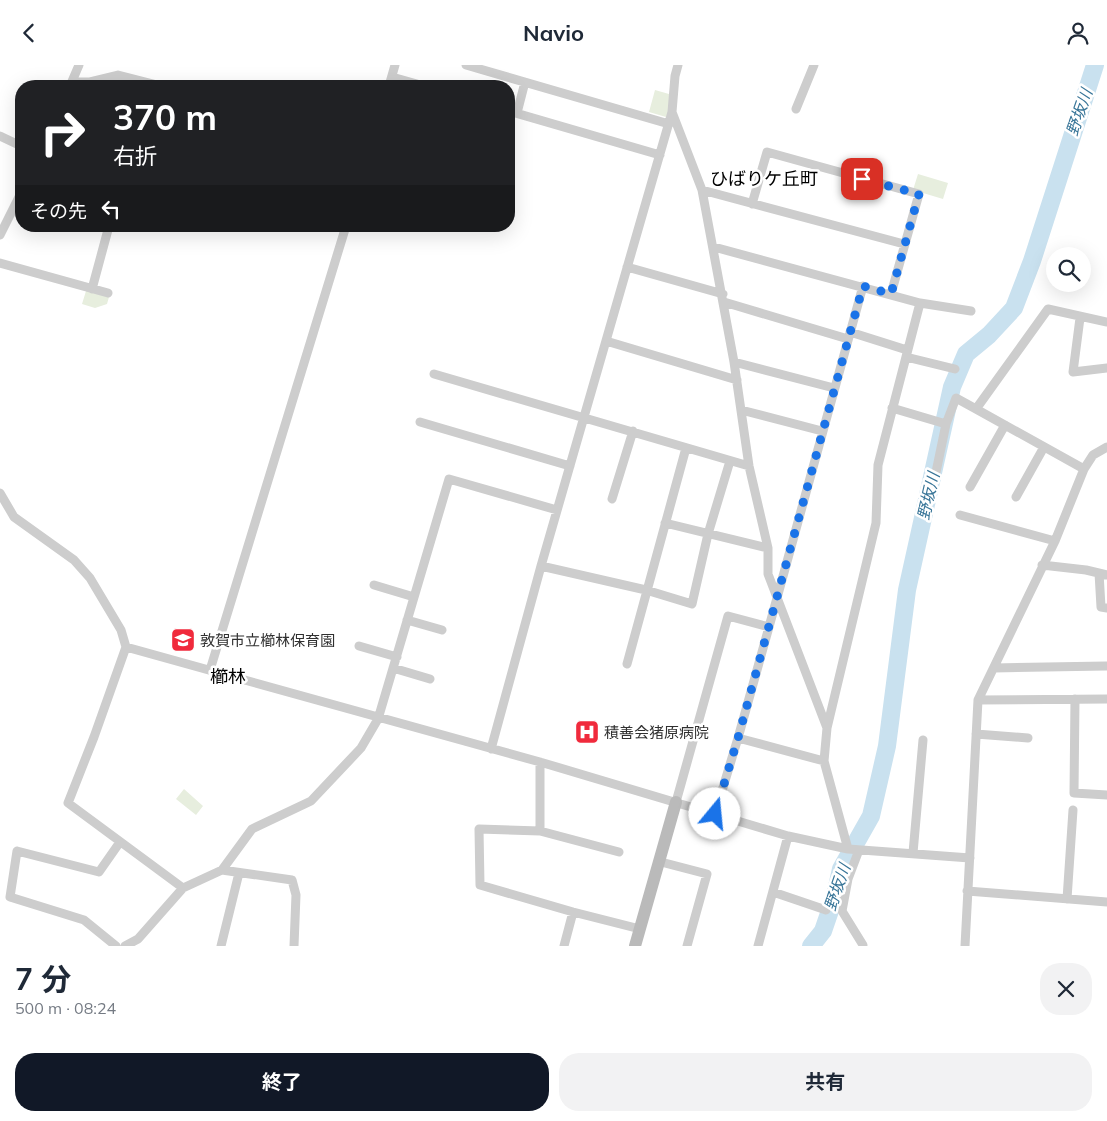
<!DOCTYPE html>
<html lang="ja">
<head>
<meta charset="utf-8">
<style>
	:root { --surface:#fff; --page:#f2f2f3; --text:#1f2937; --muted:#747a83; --accent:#111827 }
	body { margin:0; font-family:Mulish,"Noto Sans JP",sans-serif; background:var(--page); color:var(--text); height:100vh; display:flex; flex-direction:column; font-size:19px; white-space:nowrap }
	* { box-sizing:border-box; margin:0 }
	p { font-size:16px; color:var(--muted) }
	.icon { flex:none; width:28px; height:28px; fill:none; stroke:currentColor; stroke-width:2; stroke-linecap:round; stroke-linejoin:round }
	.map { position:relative; height:881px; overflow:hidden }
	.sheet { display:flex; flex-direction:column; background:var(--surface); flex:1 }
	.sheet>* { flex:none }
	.top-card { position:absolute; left:15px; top:15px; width:500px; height:152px; border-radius:20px; box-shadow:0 5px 20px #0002; background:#202124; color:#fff; overflow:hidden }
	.tools { position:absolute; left:1046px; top:182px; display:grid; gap:10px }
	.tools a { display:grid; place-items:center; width:45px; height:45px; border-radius:50%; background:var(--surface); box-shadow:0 5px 20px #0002; font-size:25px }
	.pin { position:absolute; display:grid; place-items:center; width:42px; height:42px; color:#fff; margin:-21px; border-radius:10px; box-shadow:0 2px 8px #0006 }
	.me { position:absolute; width:55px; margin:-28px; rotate:17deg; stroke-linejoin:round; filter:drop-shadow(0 0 4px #0008) }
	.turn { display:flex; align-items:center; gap:18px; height:105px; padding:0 15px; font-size:22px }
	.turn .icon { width:65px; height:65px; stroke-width:2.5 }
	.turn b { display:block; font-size:35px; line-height:42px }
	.then { display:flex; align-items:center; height:48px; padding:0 15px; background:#0003; gap:10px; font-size:19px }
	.round { display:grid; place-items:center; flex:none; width:52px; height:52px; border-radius:20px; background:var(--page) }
	.headline { display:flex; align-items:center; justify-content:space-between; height:85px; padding:0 15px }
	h1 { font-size:30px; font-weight:700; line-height:38px }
	.primary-button { display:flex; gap:10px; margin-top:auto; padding:10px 15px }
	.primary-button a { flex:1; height:58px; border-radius:20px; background:var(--accent); color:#fff; font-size:20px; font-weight:700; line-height:58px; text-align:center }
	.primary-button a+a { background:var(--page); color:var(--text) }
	header { display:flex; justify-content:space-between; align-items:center; height:65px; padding:0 15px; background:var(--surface); font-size:22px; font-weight:700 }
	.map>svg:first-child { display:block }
</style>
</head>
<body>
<header><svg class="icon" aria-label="back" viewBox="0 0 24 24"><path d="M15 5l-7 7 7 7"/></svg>Navio<svg class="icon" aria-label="person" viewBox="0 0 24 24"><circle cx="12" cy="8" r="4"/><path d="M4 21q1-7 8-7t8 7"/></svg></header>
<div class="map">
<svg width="1107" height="881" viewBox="0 0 1107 881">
	<rect width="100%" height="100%" fill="#fff"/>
	<!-- green -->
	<path fill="#e7eede" d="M655,25L669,29L670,44L666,52L649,47Z
		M918,109L948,118L943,134L913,125Z
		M86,226L109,232L107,239L95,243L82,239Z
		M184,724L203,741L196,750L176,734Z"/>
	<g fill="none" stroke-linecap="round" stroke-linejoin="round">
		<!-- river -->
		<path stroke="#c9e1ef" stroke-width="18" d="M811,881L823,866L835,831L841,804L871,751L887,681L907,525L952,322L966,289L989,270L1014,243L1032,196L1095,0"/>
		<!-- street -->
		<path stroke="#cdcdcd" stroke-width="9" d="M466,0L669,59
			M392,12L424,21
			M72,17H89L118,10L161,21
			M70,21L79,0
			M389,21L395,0
			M796,44L814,0
			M509,46L660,90
			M672,47L702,125L734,297L749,401L768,483V509L827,663
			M517,48L525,17
			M0,71L21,81
			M702,125L904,179
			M752,139L767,87L919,129L891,229
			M0,170L21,128
			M714,182L920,238L971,246
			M0,198L108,228
			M627,202L723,229
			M92,224L109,161
			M724,237L848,274
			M1080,253L1073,307L1107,303
			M850,267L907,285
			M606,276L737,315
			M906,292L955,304
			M734,297L834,323
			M434,309L749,401
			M892,343L946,359
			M741,345L822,366
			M420,357L570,401
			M1084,404L976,344L1048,244L1107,257
			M935,412L946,359L956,333L976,344
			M970,422L1005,360
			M0,428L14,452L74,495L90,513L121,565L126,582L94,672L68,738L183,823
			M1016,432L1044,382
			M612,434L633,366
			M960,450L1055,476
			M665,458L768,483
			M1042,500L1086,505L1107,510
			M541,501L646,525L692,539L708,469L730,396
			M1099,508L1101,542L1107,543
			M374,520L414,532
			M407,555L442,565
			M359,581L397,592
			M126,582L540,697L788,771L848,784L970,793
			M627,599L686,383
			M393,603L430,614
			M994,603L1106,601
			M210,605L346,161
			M1075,634L1074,728L1107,730
			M978,635L1107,634
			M976,669L1028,673
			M738,673L769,562
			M491,684L541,501L672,47L675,11L678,0
			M676,737L728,551L769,562L863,221
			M715,749L738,673L824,696
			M540,766V697
			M848,784L824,696L827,663L876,458L878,400L920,238
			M859,785L848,814L842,846L863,880
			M619,787L540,766L479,764L480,820L573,847L640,864
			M913,788L923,675
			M661,797L707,809L687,881
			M222,805L292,815L296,830L294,881
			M967,826L1107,837
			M773,827L826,845
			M1067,834L1073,745
			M116,881L84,855L10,832L17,786L99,807L120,777
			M125,881L138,874L183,823L222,805L252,764L311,736L361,683L378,654L449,414L557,445
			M221,881L239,808
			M564,881L573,847
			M758,881L788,771
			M965,881L978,635L1055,476L1084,404L1093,390L1107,382"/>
		<!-- secondary -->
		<path stroke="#bababa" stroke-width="12" d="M635,881L676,737"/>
	</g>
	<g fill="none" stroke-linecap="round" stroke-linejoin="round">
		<!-- route -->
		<path stroke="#1a73e8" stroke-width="9" stroke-dasharray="0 16.2" d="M715,749L738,673L863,221L891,229L919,129L862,114"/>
	</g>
	<!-- icons -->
	<defs>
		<symbol id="school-square" viewBox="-11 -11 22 22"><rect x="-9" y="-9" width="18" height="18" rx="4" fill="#f02a3c" stroke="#fff"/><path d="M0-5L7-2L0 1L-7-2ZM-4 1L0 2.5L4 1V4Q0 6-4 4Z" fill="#fff"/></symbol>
		<symbol id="hospital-square" viewBox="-11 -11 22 22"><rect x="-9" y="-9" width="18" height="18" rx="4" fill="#f02a3c" stroke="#fff"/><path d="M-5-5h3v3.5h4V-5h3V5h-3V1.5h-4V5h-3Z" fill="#fff"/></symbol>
	</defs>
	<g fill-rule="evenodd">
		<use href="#school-square" x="169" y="561" width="28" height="28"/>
		<use href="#hospital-square" x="573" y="653" width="28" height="28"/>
	</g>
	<g text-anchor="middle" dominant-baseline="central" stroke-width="5" stroke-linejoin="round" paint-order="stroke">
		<!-- poi labels -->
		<g font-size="15" fill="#303030" stroke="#fff" text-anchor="start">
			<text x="200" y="575">敦賀市立櫛林保育園</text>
			<text x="604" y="667">積善会猪原病院</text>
		</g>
		<!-- water labels -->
		<g font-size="16" font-style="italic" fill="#387598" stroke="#fff">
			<text transform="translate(1079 47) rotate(-71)">野坂川</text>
			<text transform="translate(928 431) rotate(-77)">野坂川</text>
			<text transform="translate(837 822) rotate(-71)">野坂川</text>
		</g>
		<!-- quarter labels -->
		<g font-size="18" fill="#000" stroke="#fff">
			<text x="764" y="113">ひばりケ丘町</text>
			<text x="228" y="611">櫛林</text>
		</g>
	</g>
</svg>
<div class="tools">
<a><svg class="icon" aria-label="search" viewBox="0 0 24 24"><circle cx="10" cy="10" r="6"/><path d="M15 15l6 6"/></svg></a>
</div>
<div class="pin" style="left:862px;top:114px;background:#d93025"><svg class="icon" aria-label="arrive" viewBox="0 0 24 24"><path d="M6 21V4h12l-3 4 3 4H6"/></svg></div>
<svg class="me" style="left:715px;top:749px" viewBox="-20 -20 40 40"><circle r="19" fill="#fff"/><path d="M0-13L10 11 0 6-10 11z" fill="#1a73e8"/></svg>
<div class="top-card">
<div class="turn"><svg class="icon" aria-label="right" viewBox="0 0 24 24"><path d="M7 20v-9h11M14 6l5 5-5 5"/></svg><div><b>370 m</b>右折</div></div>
<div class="then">その先<svg class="icon" aria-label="left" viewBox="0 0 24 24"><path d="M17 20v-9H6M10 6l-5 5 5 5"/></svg></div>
</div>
</div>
<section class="sheet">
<div class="headline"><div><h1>7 分</h1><p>500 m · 08:24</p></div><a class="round"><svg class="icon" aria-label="close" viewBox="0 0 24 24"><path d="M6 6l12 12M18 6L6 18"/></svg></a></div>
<div class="primary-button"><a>終了</a><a>共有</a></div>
</section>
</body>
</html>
